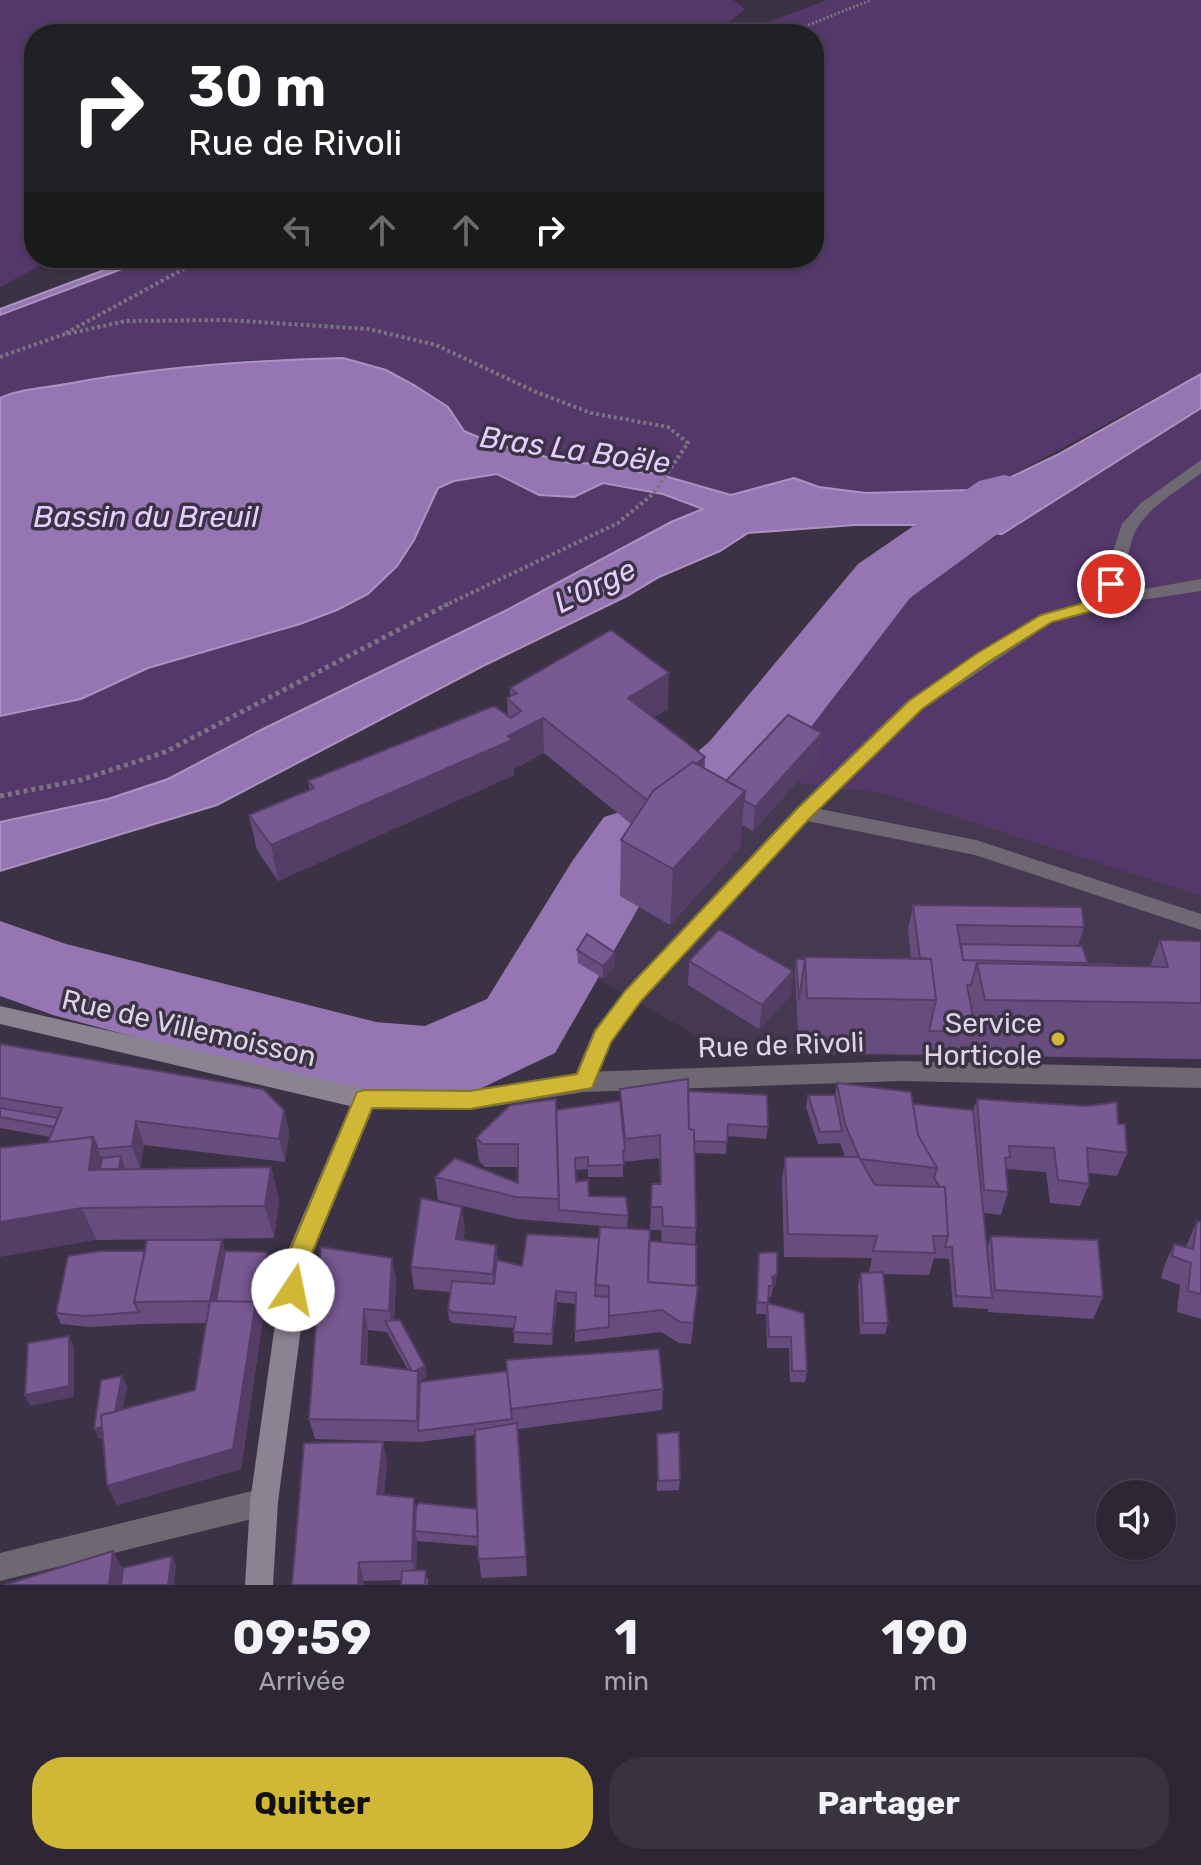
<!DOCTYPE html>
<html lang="fr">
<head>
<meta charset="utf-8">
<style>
	:root { --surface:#2d2634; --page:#393240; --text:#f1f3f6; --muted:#a7a5ac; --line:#48434f; --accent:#d0b836 }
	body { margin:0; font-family:Rubik,sans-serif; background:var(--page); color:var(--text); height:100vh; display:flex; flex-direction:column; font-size:30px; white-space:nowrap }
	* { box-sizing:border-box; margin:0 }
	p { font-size:26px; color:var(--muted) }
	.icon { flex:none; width:44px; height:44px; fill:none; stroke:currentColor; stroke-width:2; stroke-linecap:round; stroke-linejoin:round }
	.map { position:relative; height:1585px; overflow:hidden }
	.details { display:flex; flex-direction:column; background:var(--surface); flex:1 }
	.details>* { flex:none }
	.hud { position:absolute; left:24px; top:24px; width:800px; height:244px; border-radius:32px; box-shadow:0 2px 6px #0004,0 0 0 2px var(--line); background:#202124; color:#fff; overflow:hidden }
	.buttons { position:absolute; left:1096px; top:1480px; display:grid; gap:16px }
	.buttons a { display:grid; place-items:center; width:80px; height:80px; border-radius:50%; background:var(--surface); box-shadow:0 2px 6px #0004,0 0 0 2px var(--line); font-size:40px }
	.pin { position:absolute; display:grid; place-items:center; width:68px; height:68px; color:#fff; margin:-34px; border:4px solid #fff; border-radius:50%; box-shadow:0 2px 8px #0007 }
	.me { position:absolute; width:88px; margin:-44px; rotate:11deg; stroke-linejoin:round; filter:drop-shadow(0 0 6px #0008) }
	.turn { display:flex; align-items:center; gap:28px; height:168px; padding:0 32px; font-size:36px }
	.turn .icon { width:104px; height:104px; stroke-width:2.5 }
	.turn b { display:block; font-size:56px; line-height:68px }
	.lanes { display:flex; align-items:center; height:76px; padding:0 32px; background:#0003; justify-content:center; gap:40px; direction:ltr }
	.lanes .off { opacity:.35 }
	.eta { display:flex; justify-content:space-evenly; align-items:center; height:136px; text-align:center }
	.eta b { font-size:48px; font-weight:700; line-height:56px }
	.button { display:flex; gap:16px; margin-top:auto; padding:16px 32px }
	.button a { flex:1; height:92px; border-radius:32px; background:var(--accent); color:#111; font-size:32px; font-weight:700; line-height:92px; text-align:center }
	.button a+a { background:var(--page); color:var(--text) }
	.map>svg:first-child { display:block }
</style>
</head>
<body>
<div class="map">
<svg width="1201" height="1585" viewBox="0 0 1201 1585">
	<rect width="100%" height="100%" fill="#3c3245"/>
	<!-- built -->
	<path fill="#453851" d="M1201,374V1059L728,1054L569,962L641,851L745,767L895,595L912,585L970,490L991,488L1057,455Z"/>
	<!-- green -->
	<path fill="#533869" d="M0,0H733L745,9L726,24L698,34H34V258H55L0,287Z
		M827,0H1201V373L990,487L970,490L866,493L819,487L794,478L731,495L654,473L637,472L618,464L569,463L490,442L464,431L447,407L386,370L343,358L251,360L175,367L105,377L0,398V315L151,258H814V34H737Z
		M1201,408V896L882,793L789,782L745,767L895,595L1002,534Z
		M497,474L539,495L574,497L603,483L663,494L704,508L671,522L507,610L263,729L168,779L108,799L0,822V716L81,699L148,668L300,624L337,610L368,594L397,566L414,540L438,488L454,481Z"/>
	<!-- water -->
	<path fill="#9676b2" stroke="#ab93c1" stroke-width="2" d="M136,258H151L0,315V309Z
		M343,358L386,370L414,385L448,407L464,431L490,442L569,463L618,464L637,472L654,473L731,495L794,478L819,487L866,493L970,490L990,487L1057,455L1201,374V408L1002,534L934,529L928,525H855L748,533L720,551L659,577L627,596L483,666L217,805L0,871V822L108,799L168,779L263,729L507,610L671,522L703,509L663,494L603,483L574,497L539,495L497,474L454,481L438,488L414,540L397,566L368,594L337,610L300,624L148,668L81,699L0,716V398C19,389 45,388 66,384C158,367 249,360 343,358Z"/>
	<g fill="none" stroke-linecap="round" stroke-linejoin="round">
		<!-- river -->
		<path fill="#9676b2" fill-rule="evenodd" d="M1004,475L1029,481L1039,496L1029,511L910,598L768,783L682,865L659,872L555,1053L465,1096L431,1107L376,1102L53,1015L0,996V921L66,944L376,1022L425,1026L487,999L573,860L604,817L633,808L710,741L858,564L979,481Z"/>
		<!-- path-far2 -->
		<path stroke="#7c7484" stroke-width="3" stroke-dasharray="2 2" stroke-linecap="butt" d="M786,34L871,0
			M188,267L205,258"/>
		<!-- path-far1 -->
		<path stroke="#7c7484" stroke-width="4" stroke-dasharray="3 3" stroke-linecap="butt" d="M66,333L191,265
			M0,357L62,335L126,321L226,320L368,329L436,345L536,392L591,413L668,427L688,443L653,494L618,523L444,606"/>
		<!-- path -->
		<path stroke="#7c7484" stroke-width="5" stroke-dasharray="4 4" stroke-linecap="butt" d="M0,796L81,780L165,752L448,604"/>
		<!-- lane -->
		<path fill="#6d6871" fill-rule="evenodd" d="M1201,460V473C1181,489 1147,507 1135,532C1126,553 1127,578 1110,595L1201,579V591L1128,602L1053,622L922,710L820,809L976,840L1201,914V930L975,855L807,821L641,1002L612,1042L592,1089L584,1092L576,1089L572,1082L594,1030L625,990L796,808L908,700L1041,614L1082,603L1103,582L1122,524L1141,503Z"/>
		<!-- street -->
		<path fill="#6d6871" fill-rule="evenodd" d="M902,1061L1201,1068V1088L902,1081L584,1092L470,1110L365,1109L357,1106L353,1099L357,1092L365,1089L470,1090L584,1072Z
			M264,1488L274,1492L278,1502L274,1512L264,1516L0,1581V1553Z"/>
		<!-- secondary -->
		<path fill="#8a8392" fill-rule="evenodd" d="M0,1006L365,1089L373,1092L377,1099L310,1260L278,1502L273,1585H245L250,1502L284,1260L350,1106L0,1024Z"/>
	</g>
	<!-- wall -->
	<path fill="#674d7e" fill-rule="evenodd" d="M510,688L668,709L653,717L705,757L704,769L726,781L822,733L819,758L753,831L742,825L740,848L670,925L620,896L621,840L631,824L544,753L514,769V775L278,881L257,850L249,815L310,790L308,781L508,716L507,698L510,697Z
		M913,905L1084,927L1078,946L1088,963L1116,966L1150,967L1160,940L1201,941V1059L799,1053L795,972L796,959L911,958L908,929Z
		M577,950L615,953V966L603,978L578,963Z
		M689,961L793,971L790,996L759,1029L688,985Z
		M0,1044L284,1110L289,1133L285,1162L144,1145L140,1169L271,1167L279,1200L274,1238L96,1240L48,1142L50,1137L0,1128Z
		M837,1083L913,1104L973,1110L977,1099L1118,1124L1127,1153L1117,1176L1088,1173L1089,1184L1080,1206L1050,1203L1046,1172L1007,1169L1008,1192L1001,1215L984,1213L987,1248L991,1236L1103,1297L1093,1319L988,1312V1309L953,1307L949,1259L934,1258L929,1275L883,1274L888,1323L885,1334H860L858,1284L861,1273L869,1272L872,1258L784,1257L782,1180L785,1157H845L840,1143L818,1144L806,1107L808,1095H835Z
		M620,1089L688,1091L768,1127L766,1139L727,1136L726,1154L695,1153L696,1228L695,1245L696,1286H698L691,1344L679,1343L661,1332L575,1342V1304L557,1302L552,1345L514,1343V1328L453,1323L449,1320L448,1309L450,1292L414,1289L411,1267L465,1230L463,1240L496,1245L498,1260L522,1266L649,1241L662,1242L661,1230H650L652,1184H660L659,1158L623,1162V1177H588V1169L576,1170V1182L589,1196L628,1216L627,1228L517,1219L438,1200L435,1177L518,1183V1167H485L479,1161L476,1138L557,1118L620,1101Z
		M1197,1221L1201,1222V1319L1177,1312L1180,1285L1161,1278L1164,1266L1174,1244L1186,1247Z
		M225,1251L271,1263L241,1469L117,1505L103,1438L99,1439L122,1376L127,1387L122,1410L195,1390L206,1323L143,1324L90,1327L61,1324L56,1313Z
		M759,1253L777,1274L775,1285L773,1287L771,1297H768V1303L804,1313L807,1371L805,1382H790L789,1348H767L766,1314H756Z
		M396,1280L394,1321L425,1366L427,1377L420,1380V1382L663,1389L662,1410L518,1429L527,1576L481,1578L478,1546L417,1541V1540L416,1570L428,1579V1585H401V1580L364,1581L292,1585L383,1442L387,1463L384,1495L416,1507L477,1509L475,1435L420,1442L315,1439L309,1419L317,1309ZM368,1330L387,1332L408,1370L367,1364Z
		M657,1434L680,1480L679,1490L657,1491Z"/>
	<!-- shaded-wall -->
	<path fill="#543e66" d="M669,673L668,709L627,733L628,698Z
		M543,718L544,753L514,769V775L278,881L271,845L508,736Z
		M822,733L819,758L753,831L755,807Z
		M705,757L703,793L650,803Z
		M745,791L740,848L670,925L673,869Z
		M615,953V966L603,978V966Z
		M793,971L790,996L759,1029L762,1005Z
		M284,1110L289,1133L285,1162L279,1139Z
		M136,1121L144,1145L140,1169L132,1146Z
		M93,1137L106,1170H89Z
		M121,1156L125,1168L120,1202L116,1191Z
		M271,1167L279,1200L274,1238L265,1206Z
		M462,1207L465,1230L459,1262L456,1239Z
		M82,1208L96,1240L0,1257V1222Z
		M222,1240L229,1262L220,1312L210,1301Z
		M496,1245L498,1267L495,1296L493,1274Z
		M267,1252L271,1263L241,1469L117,1505L107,1486L233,1449L256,1302Z
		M392,1258L396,1280L393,1333L389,1311Z
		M777,1274L775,1285L773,1287L772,1277Z
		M556,1291L557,1302L552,1345V1334Z
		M364,1309L368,1330L365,1385L361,1364Z
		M69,1336L74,1348V1397L30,1406L25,1395Z
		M425,1366L427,1377L420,1380L422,1392L418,1431L420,1442L417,1421L413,1372Z
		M122,1376L127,1387L118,1434L99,1439L94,1429Z
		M383,1442L387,1463L382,1514L377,1494Z
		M414,1498L418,1517L415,1531L417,1540L416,1580L412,1561Z
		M113,1551L128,1578L127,1585H109Z
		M172,1556L176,1565L174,1585H168Z
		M359,1562L364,1581V1585H358Z"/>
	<!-- building -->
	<path fill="#785992" stroke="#543e66" stroke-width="2" d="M611,630L669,673L628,698L705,757L696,764L693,762L653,791L647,800L543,718L508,736L512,740L271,845L249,815L314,788L308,781L494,706L511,718L521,711L507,698L517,693L510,688Z
		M788,715L822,733L755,807L744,800L745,791L726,781Z
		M693,762L745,791L673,869L621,840L653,791Z
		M913,905L1082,907L1084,927L957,925L963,960L1115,964L1116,966L977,963L971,985H967L976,1032L929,1031L936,1000L931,959L920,958Z
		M719,929L793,971L762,1005L689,961Z
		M587,934L615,953L603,966L577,950Z
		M1160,940L1201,941V1003L985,1000L977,963L1168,967Z
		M961,944L1082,946L1088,963L963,960Z
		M805,957L931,959L936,1000L807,998Z
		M796,959H805L799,1000Z
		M0,1044L263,1089L284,1110L279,1139L136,1121L132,1146L98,1149L93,1137L48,1142L62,1108L0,1098Z
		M688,1079L689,1129L694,1130L696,1228L663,1226L662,1207H651L652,1184H661L660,1135L625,1139L620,1089Z
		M837,1083L911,1092L918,1135L937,1168L860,1159L875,1185L945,1187L948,1236H933L935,1253L873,1251L877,1236L788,1234L785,1157H859L845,1124Z
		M688,1091L767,1095L768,1127L728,1124L727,1142L694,1141V1130L689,1129Z
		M808,1095H835L842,1131L820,1132Z
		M556,1099L559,1199L516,1197L435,1177L455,1158L518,1183V1144H483L476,1138L510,1105Z
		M977,1099L1086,1106L1117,1102L1118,1124H1125L1127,1153L1087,1148L1089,1184L1058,1180L1054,1148L1009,1146L1010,1157L1005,1158L1008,1192L984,1190Z
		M620,1101L625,1150L623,1151L624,1165L588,1166V1157L575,1158L576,1182L588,1180L589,1196L626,1197L628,1216L559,1210L556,1110Z
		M913,1104L973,1110L992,1298L956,1296L952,1247H945L948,1236L945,1187H940L934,1178L937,1168L918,1135Z
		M0,1108L58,1118L54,1127L0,1117Z
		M93,1137L89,1170L271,1167L265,1206L82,1208L0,1222V1148Z
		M121,1156L119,1169H100L102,1158Z
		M421,1198L462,1207L456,1239L496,1245L493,1274L411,1267Z
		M1197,1221L1201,1222V1294L1188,1291L1191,1263L1172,1256L1174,1244L1193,1249Z
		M600,1227L650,1230L648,1282L698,1286L693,1323L680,1322L662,1310L609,1316V1286L595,1285Z
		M527,1234L599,1238L595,1296L609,1297V1327L575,1331L576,1293L556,1291L552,1334L513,1332L516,1317L452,1312L448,1309L452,1281L494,1284L497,1260L522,1266Z
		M991,1236L1098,1240L1103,1297L995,1290Z
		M147,1240H222L210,1301L134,1302Z
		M649,1241L696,1245V1286L648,1282Z
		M321,1247L392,1258L389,1311L364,1309L361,1364L418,1371L417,1421L309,1419L317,1309L315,1296Z
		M100,1251H145L134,1302L139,1312L85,1316L56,1313L68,1256Z
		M225,1251L267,1252L259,1312L256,1302L216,1301Z
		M777,1252V1274L772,1277L773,1285L769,1286L768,1303L804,1313L807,1371H792L791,1337H769L767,1303L757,1302L759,1253Z
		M883,1272L888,1323H863L861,1273Z
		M210,1301L256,1302L233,1449L107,1486L101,1415L195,1390Z
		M400,1320L425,1366L415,1371H412L385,1321Z
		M69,1336V1386L25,1395L28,1343Z
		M659,1349L663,1389L511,1409L506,1360Z
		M507,1371L512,1419L418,1431L420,1382Z
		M122,1376L115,1412L101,1415L102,1427L94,1429L101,1380Z
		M517,1423L526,1557L478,1559L475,1430Z
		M679,1432L680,1480L658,1481L657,1434Z
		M383,1442L377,1494L414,1498L412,1561L359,1562L358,1585H292L304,1443Z
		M419,1503L477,1509L478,1537L415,1531L416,1507Z
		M113,1551L109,1585H4Z
		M172,1556L168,1585H121L123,1568Z
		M426,1570L425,1585H401L402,1571Z"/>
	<!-- route -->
	<path fill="#d0b836" stroke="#877823" stroke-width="2" d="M1111,579L1119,584L1092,611L1052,622L988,662L922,709L810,818L641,1001L611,1042L592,1088L470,1109L372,1108L309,1260L301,1298L293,1301L285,1298L281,1290L286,1260L357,1092L365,1090L470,1091L577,1074L595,1031L626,990L797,809L909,701L976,654L1041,615L1080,604Z"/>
	<!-- markers -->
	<circle fill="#d0b836" stroke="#3c3245" stroke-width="3" cx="1058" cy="1039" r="8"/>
	<g text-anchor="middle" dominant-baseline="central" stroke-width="7" stroke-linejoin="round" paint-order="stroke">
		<!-- poi labels -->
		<g font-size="28" fill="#dcd6e3" stroke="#3c3245" text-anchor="end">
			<text x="1042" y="1023">Service<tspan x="1042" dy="32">Horticole</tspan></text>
		</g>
		<!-- street labels -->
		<g font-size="28" fill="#dcd6e3" stroke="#3c3245">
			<text transform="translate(189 1028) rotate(13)">Rue de Villemoisson</text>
			<text transform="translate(781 1045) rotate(-2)">Rue de Rivoli</text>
		</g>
		<!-- water labels -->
		<g font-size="30" font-style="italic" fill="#e6ccff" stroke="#3c3245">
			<text transform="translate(575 450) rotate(8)">Bras La Boële</text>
			<text x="146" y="517">Bassin du Breuil</text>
			<text transform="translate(595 586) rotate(-26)">L'Orge</text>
		</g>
	</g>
</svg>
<div class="buttons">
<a><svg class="icon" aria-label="sound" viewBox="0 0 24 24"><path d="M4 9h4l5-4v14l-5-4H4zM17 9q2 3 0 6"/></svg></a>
</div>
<div class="pin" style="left:1111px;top:584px;background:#d93025"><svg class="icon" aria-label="arrive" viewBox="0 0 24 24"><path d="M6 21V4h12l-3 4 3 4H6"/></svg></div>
<svg class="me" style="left:293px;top:1290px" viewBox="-20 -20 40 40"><circle r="19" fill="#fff"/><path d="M0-13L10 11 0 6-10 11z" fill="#d0b836"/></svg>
<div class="hud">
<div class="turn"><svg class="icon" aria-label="right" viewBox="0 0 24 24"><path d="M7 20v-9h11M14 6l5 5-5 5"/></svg><div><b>30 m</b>Rue de Rivoli</div></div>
<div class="lanes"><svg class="icon off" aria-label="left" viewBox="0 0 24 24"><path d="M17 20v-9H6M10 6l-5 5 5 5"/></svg><svg class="icon off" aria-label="ahead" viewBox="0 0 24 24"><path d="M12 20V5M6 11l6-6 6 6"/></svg><svg class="icon off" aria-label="ahead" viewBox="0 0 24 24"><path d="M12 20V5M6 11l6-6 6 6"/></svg><svg class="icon" aria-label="right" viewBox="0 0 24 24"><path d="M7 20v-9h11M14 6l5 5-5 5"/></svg></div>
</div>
</div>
<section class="details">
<div class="eta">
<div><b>09:59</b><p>Arrivée</p></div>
<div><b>1</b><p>min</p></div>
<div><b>190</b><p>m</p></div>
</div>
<div class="button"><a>Quitter</a><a>Partager</a></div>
</section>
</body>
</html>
